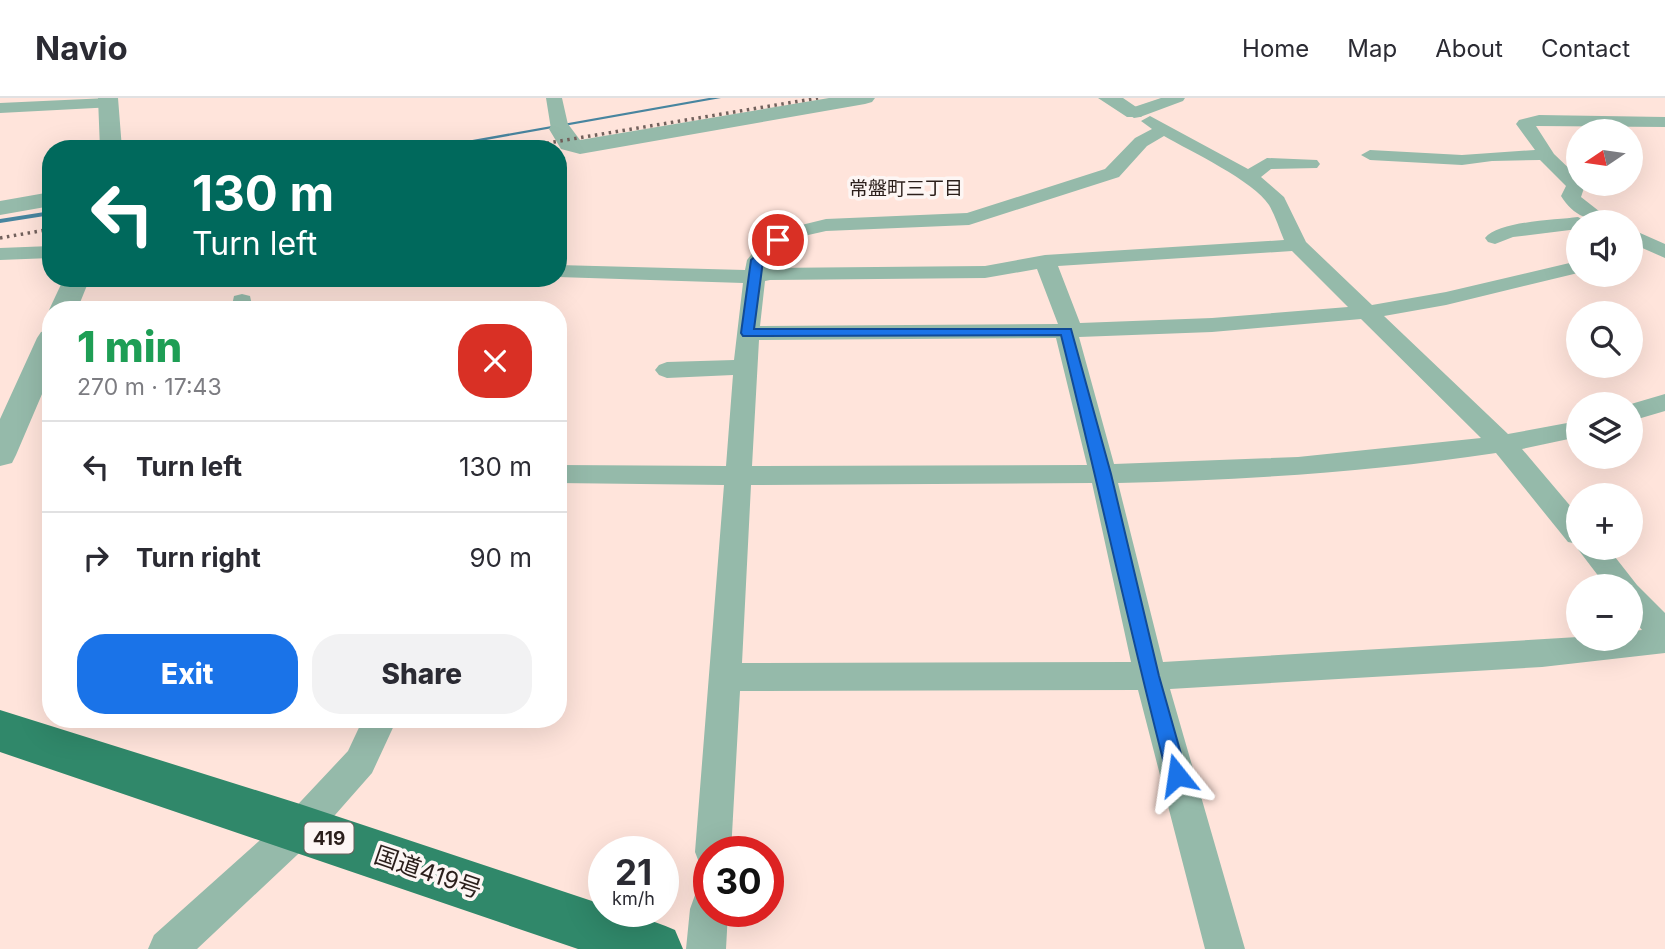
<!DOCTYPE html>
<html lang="en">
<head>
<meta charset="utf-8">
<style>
	:root { --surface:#fff; --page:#f2f2f3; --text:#2b2b33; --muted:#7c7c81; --line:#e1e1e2; --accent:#1a73e8 }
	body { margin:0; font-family:Inter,"Noto Sans JP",sans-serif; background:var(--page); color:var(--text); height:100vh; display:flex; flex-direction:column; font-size:26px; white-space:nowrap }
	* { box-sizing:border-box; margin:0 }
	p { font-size:23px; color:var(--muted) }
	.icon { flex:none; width:38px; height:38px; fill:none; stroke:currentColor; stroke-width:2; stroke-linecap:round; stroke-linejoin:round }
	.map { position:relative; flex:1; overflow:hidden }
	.details { position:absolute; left:42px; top:203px; width:525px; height:427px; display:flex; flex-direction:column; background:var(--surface); border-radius:28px; box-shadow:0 7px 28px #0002 }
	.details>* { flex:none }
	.banner { position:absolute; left:42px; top:42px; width:525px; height:147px; border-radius:28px; box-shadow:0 7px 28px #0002; background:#00695c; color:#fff; overflow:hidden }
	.needle { width:46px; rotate:257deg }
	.fabs { position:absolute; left:1566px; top:21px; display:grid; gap:14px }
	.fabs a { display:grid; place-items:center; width:77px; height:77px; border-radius:50%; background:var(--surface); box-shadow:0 7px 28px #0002; font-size:35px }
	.speed { position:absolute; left:588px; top:738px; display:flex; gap:14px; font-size:35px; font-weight:700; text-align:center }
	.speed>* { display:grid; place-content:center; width:91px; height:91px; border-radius:50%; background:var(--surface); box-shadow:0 7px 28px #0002; line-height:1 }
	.speed small { font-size:18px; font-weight:400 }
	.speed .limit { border:10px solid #d22; background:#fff; color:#111 }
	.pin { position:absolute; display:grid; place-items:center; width:60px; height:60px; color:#fff; margin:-30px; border:4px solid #fff; border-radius:50%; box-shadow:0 2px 7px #0007 }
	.me { position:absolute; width:77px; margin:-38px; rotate:345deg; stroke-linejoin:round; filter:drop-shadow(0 0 5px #0008) }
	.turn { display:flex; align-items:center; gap:24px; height:147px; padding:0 35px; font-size:32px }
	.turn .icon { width:91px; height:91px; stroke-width:2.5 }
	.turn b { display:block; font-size:49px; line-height:60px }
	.round { display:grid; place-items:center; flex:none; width:74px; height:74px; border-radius:28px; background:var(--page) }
	.head { display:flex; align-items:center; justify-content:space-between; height:119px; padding:0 35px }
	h1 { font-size:42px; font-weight:800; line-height:52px; color:#1e9e55 }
	.cta { display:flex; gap:14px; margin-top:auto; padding:14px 35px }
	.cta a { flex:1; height:80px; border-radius:28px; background:var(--accent); color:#fff; font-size:28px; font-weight:800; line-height:80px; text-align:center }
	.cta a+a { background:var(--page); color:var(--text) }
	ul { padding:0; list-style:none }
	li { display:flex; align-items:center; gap:21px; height:91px; padding:0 35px; border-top:2px solid var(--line) }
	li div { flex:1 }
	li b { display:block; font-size:26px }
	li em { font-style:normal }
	header { display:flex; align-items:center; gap:42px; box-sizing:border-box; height:98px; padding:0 35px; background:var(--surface); border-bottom:2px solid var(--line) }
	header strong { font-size:33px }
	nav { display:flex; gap:38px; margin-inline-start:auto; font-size:24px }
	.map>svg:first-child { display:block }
</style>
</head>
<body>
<header>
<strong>Navio</strong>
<nav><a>Home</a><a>Map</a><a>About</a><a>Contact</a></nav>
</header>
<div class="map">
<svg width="1665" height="851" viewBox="0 0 1665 851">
	<rect width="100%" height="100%" fill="#ffe4db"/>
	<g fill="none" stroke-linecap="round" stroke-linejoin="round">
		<!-- stream -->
		<path fill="#48859f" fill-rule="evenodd" d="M709,0H721L436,51H422Z
			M51,113V117L0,125V121Z"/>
		<!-- minor -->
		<path fill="#95baaa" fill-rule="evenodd" d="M108,0L116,5L114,9L0,15V5Z
			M546,0H562L569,31L566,35H554L551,31Z
			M1161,0H1185L1183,3L1140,19L1134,20L1126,15L1128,11Z
			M1539,17L1665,19V29L1536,28L1554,56L1578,79V86L1585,87L1581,99L1613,124C1591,124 1573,118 1561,98L1566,88L1540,62L1492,63L1462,67L1370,62L1361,57L1370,52L1462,57L1535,52L1516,26L1519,22Z
			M1150,18L1248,71L1267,60L1317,62L1320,66L1317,70L1271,71L1261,79L1284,99L1306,144L1372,207L1446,194L1578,163V175L1446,207L1384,218L1508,336L1578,323V339L1522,351L1578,417V446L1568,444L1496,355C1371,374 1245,382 1118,385L1163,564L1578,539L1631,541V533L1642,532L1631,518V488H1606L1577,450L1578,447V450H1608L1637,487L1665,515V555L1542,569L1170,591L1245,851H1205L1138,592L740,593L731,754H709V770L700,767L695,754L724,387L558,385V367L726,368L733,277L667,280L659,277L655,272L659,267L667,264L734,262L743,185L558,179V167L745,172L747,162L759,147L781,132L826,121L967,115L1105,71L1135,40L1152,31L1141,23ZM1164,38C1190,53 1254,83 1269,107C1275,117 1279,130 1284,142L1045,157L985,168L767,170V163L773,155L795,140L826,133L969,127L1119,79L1147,48ZM1292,153L1348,209L1212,220L1080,225L1058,168ZM1037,171L1058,226L760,228L765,183L770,182L985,180ZM1361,221L1481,340L1298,359L1114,366L1079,239L1212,234ZM1056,240L1087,367L752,368L759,242ZM1092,385L1131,564L742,565L751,387Z
			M1578,119L1587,124H1578V131L1513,139L1495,146L1488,144L1485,140C1498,123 1556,122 1578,119Z
			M1631,131L1665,146V160L1631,145Z
			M51,148V160L0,162V150Z
			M242,196L250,198L253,212H231L234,198Z
			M1665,296V313L1631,323V306Z
			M363,621H397L372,675L313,742L197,851H148L154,837L287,718L348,653Z
			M709,792V814H728L726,851H686L690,811L695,797Z"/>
		<!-- tertiary -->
		<path fill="#95baaa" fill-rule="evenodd" d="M98,0H118L122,51H100Z
			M829,0H875L872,4L865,6L580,56L561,51L549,31L552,26H568L580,42Z
			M1098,0H1123L1145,15L1141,19H1127Z
			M51,94V108L0,117V103Z
			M64,180H90L77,212H51V214L49,212Z
			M51,231V275L16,357L12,365L0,368V321L37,240L41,234Z"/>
		<!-- trunk -->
		<path fill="#30886a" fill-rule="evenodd" d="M0,612L300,706L604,807V814C630,814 651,822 675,832L683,851H578L0,654Z"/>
		<!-- rail -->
		<path stroke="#72615c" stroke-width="3.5" stroke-dasharray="2.5 4.5" stroke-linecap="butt" d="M512,51L818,0
			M0,140L51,131"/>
	</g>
	<!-- route -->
	<path fill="#1a73e8" stroke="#114b97" stroke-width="2" d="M778,138L784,142L763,163L754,231H1071L1111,376L1159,578L1187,677L1184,684L1177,686L1170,684L1167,677C1129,531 1098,384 1061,237L743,238L741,235L751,162Z"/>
	<g text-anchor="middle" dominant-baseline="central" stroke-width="7" stroke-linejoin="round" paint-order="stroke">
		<!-- far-neighbourhood labels -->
		<g font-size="19" fill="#2b1f1b" stroke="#fdf6f4">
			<text x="906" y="90">常盤町三丁目</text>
		</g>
		<!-- shield labels -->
		<rect fill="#fdf6f4" stroke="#6a605c" stroke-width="2" x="304.5" y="724.5" width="49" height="31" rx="5"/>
		<g font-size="19" font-weight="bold" fill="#2b1f1b">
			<text x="329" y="740">419</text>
		</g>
		<!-- near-street labels -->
		<g font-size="24" fill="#2b1f1b" stroke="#fdf6f4">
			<text transform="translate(428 774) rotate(19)">国道419号</text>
		</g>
	</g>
</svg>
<div class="fabs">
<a><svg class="needle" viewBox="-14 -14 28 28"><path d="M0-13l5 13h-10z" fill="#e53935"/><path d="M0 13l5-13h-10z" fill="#7c7c81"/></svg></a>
<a><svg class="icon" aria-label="sound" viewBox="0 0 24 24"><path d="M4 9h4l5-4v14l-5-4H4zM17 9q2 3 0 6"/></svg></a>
<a><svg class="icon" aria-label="search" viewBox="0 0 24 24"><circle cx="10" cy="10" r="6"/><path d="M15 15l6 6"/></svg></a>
<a><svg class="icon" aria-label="layers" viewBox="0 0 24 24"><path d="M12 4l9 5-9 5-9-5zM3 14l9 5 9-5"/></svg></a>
<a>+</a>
<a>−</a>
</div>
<div class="speed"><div>21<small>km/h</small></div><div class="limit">30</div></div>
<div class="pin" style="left:778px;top:142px;background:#d93025"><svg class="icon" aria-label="arrive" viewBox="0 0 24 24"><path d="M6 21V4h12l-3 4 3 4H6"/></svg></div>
<svg class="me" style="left:1177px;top:677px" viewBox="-20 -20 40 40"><path d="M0-17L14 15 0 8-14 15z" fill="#1a73e8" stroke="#fff" stroke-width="4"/></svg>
<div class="banner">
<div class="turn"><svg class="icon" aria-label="left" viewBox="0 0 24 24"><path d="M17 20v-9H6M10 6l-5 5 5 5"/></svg><div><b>130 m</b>Turn left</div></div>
</div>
<section class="details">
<div class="head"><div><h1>1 min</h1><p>270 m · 17:43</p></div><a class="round" style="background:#d93025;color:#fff"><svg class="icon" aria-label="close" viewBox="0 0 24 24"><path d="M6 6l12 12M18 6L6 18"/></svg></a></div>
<ul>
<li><svg class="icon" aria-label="left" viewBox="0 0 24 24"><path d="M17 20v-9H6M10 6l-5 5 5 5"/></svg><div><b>Turn left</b></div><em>130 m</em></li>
<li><svg class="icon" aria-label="right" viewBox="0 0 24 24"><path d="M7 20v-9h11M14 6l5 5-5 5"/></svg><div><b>Turn right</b></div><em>90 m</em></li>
</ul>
<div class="cta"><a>Exit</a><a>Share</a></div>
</section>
</div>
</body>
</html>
